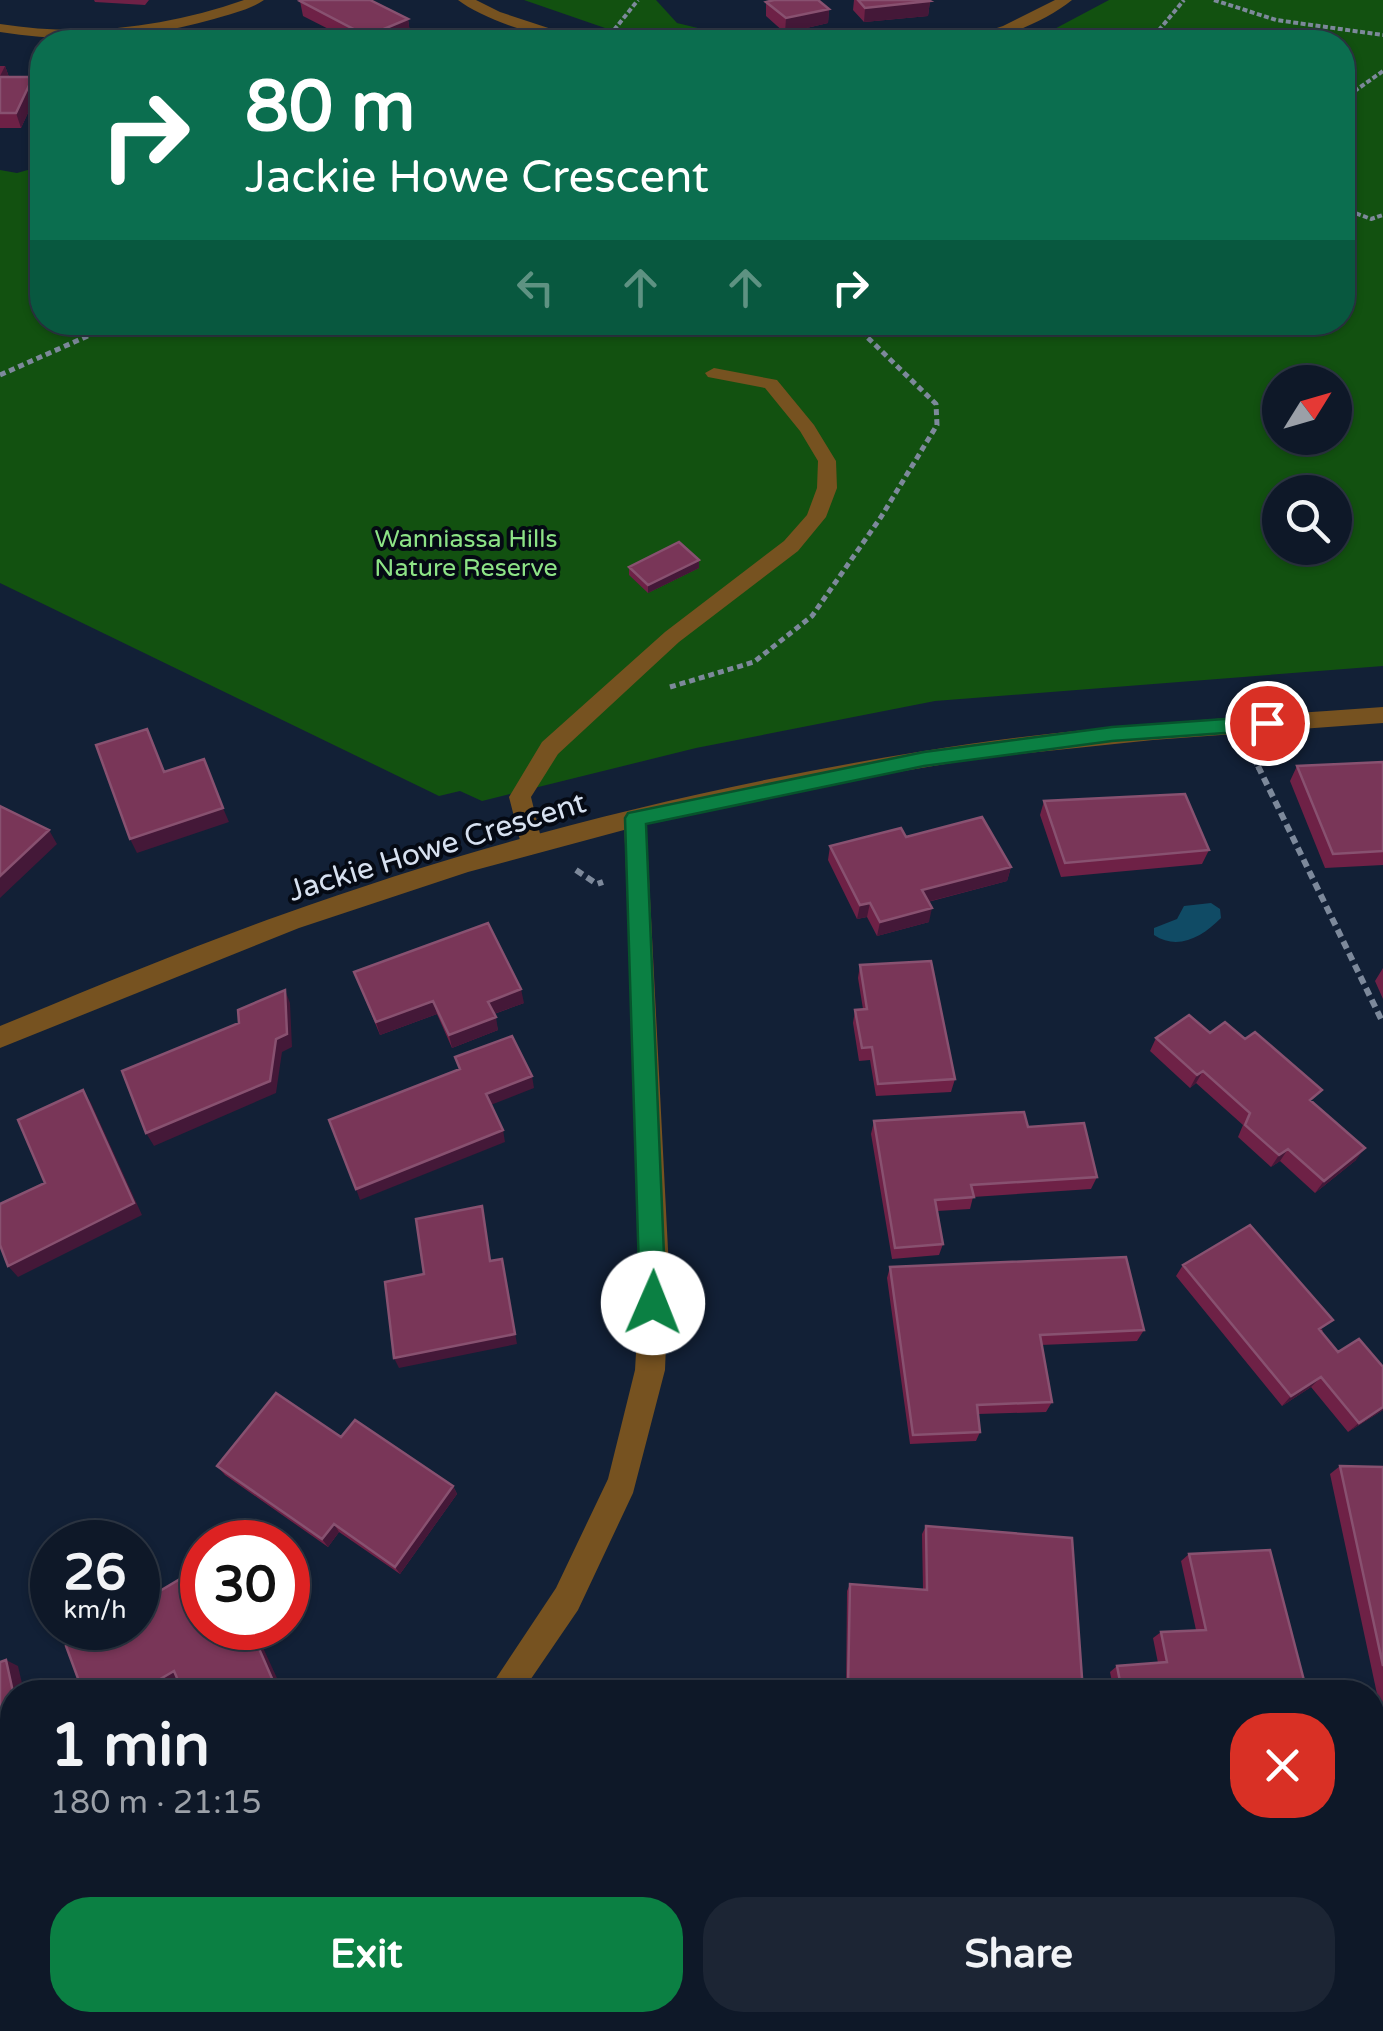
<!DOCTYPE html>
<html lang="en">
<head>
<meta charset="utf-8">
<style>
	:root { --surface:#0e1828; --page:#1c2534; --text:#f1f3f6; --muted:#9ba0a8; --line:#2e3745; --accent:#0b8043 }
	body { margin:0; font-family:"Varela Round",sans-serif; background:var(--page); color:var(--text); height:100vh; display:flex; flex-direction:column; font-size:38px; white-space:nowrap }
	* { box-sizing:border-box; margin:0 }
	p { font-size:32px; color:var(--muted) }
	.icon { flex:none; width:55px; height:55px; fill:none; stroke:currentColor; stroke-width:2; stroke-linecap:round; stroke-linejoin:round }
	.map { position:relative; flex:1; overflow:hidden }
	.details { position:absolute; left:0px; top:1680px; width:1385px; height:352px; display:flex; flex-direction:column; background:var(--surface); border-radius:40px 40px 0 0; box-shadow:0 2px 8px #0004,0 0 0 2px var(--line) }
	.details>* { flex:none }
	.guide { position:absolute; left:30px; top:30px; width:1325px; height:305px; border-radius:40px; box-shadow:0 2px 8px #0004,0 0 0 2px var(--line); background:#0b6e4f; color:#fff; overflow:hidden }
	.needle { width:65px; rotate:53deg }
	.controls { position:absolute; left:1262px; top:365px; display:grid; gap:20px }
	.controls a { display:grid; place-items:center; width:90px; height:90px; border-radius:50%; background:var(--surface); box-shadow:0 2px 8px #0004,0 0 0 2px var(--line); font-size:50px }
	.speed { position:absolute; left:30px; top:1520px; display:flex; gap:20px; font-size:50px; font-weight:700; text-align:center }
	.speed>* { display:grid; place-content:center; width:130px; height:130px; border-radius:50%; background:var(--surface); box-shadow:0 2px 8px #0004,0 0 0 2px var(--line); line-height:1 }
	.speed small { font-size:25px; font-weight:400 }
	.speed .limit { border:15px solid #d22; background:#fff; color:#111 }
	.pin { position:absolute; display:grid; place-items:center; width:85px; height:85px; color:#fff; margin:-42px; border:5px solid #fff; border-radius:50%; box-shadow:0 2px 10px #0007 }
	.me { position:absolute; width:110px; margin:-55px; rotate:1deg; stroke-linejoin:round; filter:drop-shadow(0 0 8px #0008) }
	.turn { display:flex; align-items:center; gap:35px; height:210px; padding:0 50px; font-size:45px }
	.turn .icon { width:130px; height:130px; stroke-width:2.5 }
	.turn b { display:block; font-size:70px; line-height:85px }
	.lanes { display:flex; align-items:center; height:95px; padding:0 50px; background:#0003; justify-content:center; gap:50px; direction:ltr }
	.lanes .off { opacity:.35 }
	.round { display:grid; place-items:center; flex:none; width:105px; height:105px; border-radius:40px; background:var(--page) }
	.headline { display:flex; align-items:center; justify-content:space-between; height:170px; padding:0 50px }
	h1 { font-size:60px; font-weight:800; line-height:75px }
	.button { display:flex; gap:20px; margin-top:auto; padding:20px 50px }
	.button a { flex:1; height:115px; border-radius:40px; background:var(--accent); color:#fff; font-size:40px; font-weight:800; line-height:115px; text-align:center }
	.button a+a { background:var(--page); color:var(--text) }
	.map>svg:first-child { display:block }
</style>
</head>
<body>
<div class="map">
<svg width="1383" height="2031" viewBox="0 0 1383 2031">
	<rect width="100%" height="100%" fill="#122036"/>
	<!-- green -->
	<path fill="#125110" fill-rule="evenodd" d="M524,0H656L677,23L756,42L605,28Z
		M1109,0H1383V666L935,701L696,748L482,801L460,791L439,796L0,583V170L17,173L42,166V322H1342V42H1030ZM1280,382H1335V438H1280ZM1280,492H1335V548H1280Z
		M699,2020H834L833,2031H698Z"/>
	<!-- water -->
	<path fill="#104b65" d="M1211,903L1220,909L1221,918C1202,937 1178,951 1154,935V928L1177,919L1184,906Z"/>
	<g fill="none" stroke-linecap="round" stroke-linejoin="round">
		<!-- path-far3 -->
		<path stroke="#7d899b" stroke-width="4" stroke-dasharray="5 2.5" stroke-linecap="butt" d="M1214,0L1276,20L1383,35
			M614,30L638,0
			M913,42L933,38
			M1149,42L1184,0
			M1342,100L1383,71
			M1342,208L1371,219L1383,215
			M852,322L868,337
			M84,337L119,322"/>
		<!-- path-far2 -->
		<path stroke="#7d899b" stroke-width="5" stroke-dasharray="6 4" stroke-linecap="butt" d="M0,375L90,335
			M670,687L754,662L812,616L881,517L937,425L936,404L865,335
			M1254,759L1259,769"/>
		<!-- path-far1 -->
		<path stroke="#7d899b" stroke-width="6" stroke-dasharray="8 5" stroke-linecap="butt" d="M1258,766L1383,1023
			M576,870L597,884L603,882"/>
		<!-- path -->
		<path stroke="#7d899b" stroke-width="8" stroke-dasharray="10 6" stroke-linecap="butt" d="M815,2020V2031"/>
		<!-- service -->
		<path fill="#765220" fill-rule="evenodd" d="M714,368L777,380L814,425L836,461L837,488L826,517L798,551L679,642L558,754L531,797L543,846L531,855L523,852L509,797L542,742L665,632L784,541L807,515L817,488L818,461L800,431L765,388L708,377L705,373Z"/>
		<!-- minor -->
		<path fill="#765220" fill-rule="evenodd" d="M244,0H264C250,10 230,14 214,19C143,39 73,44 0,32V24C84,37 163,28 244,0Z
			M635,810L646,819L669,1269L665,1370L633,1493L578,1610L522,1692H487L556,1588L608,1479L635,1370L641,1269L624,819Z
			M1383,1885V1921L1372,1922V1887Z
			M12,2017V2020H63L59,2031H6Z"/>
		<!-- tertiary -->
		<path fill="#765220" fill-rule="evenodd" d="M458,0H476L500,12L591,42C557,44 485,21 458,0Z
			M1055,0H1072C1042,24 992,44 954,42L1003,26Z
			M1383,707V723L1153,740L981,758L832,783L650,823L468,872L299,928L0,1048V1026C93,988 186,949 281,915C489,840 706,786 924,751C1076,726 1230,718 1383,707Z"/>
	</g>
	<!-- wall -->
	<path fill="#6e2146" d="M94,0H149L145,5L95,2Z
		M854,0H928L930,1L928,16L864,22L853,10Z
		M300,1L408,19L410,33L388,42H354L303,16Z
		M766,2L829,9L828,23L785,33L766,16Z
		M0,66H5L9,77L38,91L21,128H0Z
		M67,322H82L80,326L68,325Z
		M699,560V568L648,593L629,575V567Z
		M1383,762V865L1325,868L1290,781L1297,766Z
		M1044,801L1209,850L1202,864L1061,877L1040,815Z
		M906,837L1011,867L1007,881L928,902L929,922L877,936L867,917L857,919L828,860L830,846Z
		M860,965L955,1079L951,1092L876,1096L870,1060L859,1061L853,1023L855,1010L863,1009L858,978Z
		M1383,968V999L1375,981Z
		M354,972L524,1003L494,1014L498,1030L452,1048L437,1014L380,1035Z
		M1210,1033L1313,1103L1356,1160L1315,1193L1280,1161L1271,1167L1238,1137L1243,1125L1196,1083L1190,1088L1150,1051L1156,1038Z
		M874,1121L1028,1127L1097,1177L1091,1189L973,1197L970,1209L937,1211L943,1244L939,1255L892,1259L871,1134Z
		M1183,1265L1323,1330L1321,1332L1383,1410L1348,1432L1311,1387L1282,1406L1176,1276Z
		M890,1267L1144,1330L1137,1341L1041,1345L1052,1402L1046,1412L978,1414L980,1432L976,1441L910,1444L887,1278Z
		M341,1437L453,1486L457,1494L400,1574L339,1532L328,1547L225,1475L217,1466Z
		M1340,1466L1383,1467V1722L1330,1474Z
		M926,1526L1083,1692H846L847,1591L850,1584L923,1590L922,1534Z
		M1189,1554L1307,1692H1114L1110,1672L1117,1666L1158,1663L1153,1638L1161,1632L1196,1630L1181,1561Z"/>
	<!-- shaded-wall -->
	<path fill="#441838" d="M930,1L928,16L864,22L865,8Z
		M829,9L828,23L785,33L786,18Z
		M408,19L410,33L388,42H368L367,36Z
		M5,66L10,80L0,76Z
		M33,77L38,91L21,128L16,113Z
		M699,560V568L648,593V585Z
		M223,808L229,822L137,853L130,839Z
		M49,830L57,844L0,898V876Z
		M1011,867L1007,881L919,904L922,890Z
		M870,903L867,917L857,919L860,905Z
		M932,908L929,922L877,936L880,922Z
		M521,989L524,1003L491,1015L488,1002Z
		M285,990L290,1003L292,1047L282,1052L276,1093L154,1146L146,1133Z
		M433,1001L437,1014L380,1035L376,1022Z
		M496,1017L498,1030L452,1048L449,1035Z
		M1203,1071L1196,1083L1190,1088L1197,1075Z
		M532,1076L534,1088L488,1106L486,1094Z
		M83,1090L91,1103L142,1215L18,1277L8,1266L134,1203Z
		M503,1130L505,1142L360,1200L356,1189Z
		M1365,1148L1356,1160L1315,1193L1324,1181Z
		M1288,1149L1280,1161L1271,1167L1279,1155Z
		M502,1259L517,1344L399,1368L394,1358Z
		M1321,1377L1311,1387L1282,1406L1291,1396Z
		M1383,1407V1410L1348,1432L1359,1423Z
		M453,1486L457,1494L400,1574L395,1567Z
		M334,1524L339,1532L328,1547L322,1539Z
		M250,1628H254L282,1689L276,1692H260Z
		M6,1660L18,1666L24,1692H13Z
		M174,1671L182,1677L157,1692H138Z
		M12,1748V1758L0,1764V1754Z
		M444,2020H449L452,2031H447Z"/>
	<!-- building -->
	<path fill="#793658" stroke="#885170" stroke-width="2.5" d="M303,0H370L408,19L367,36L300,1Z
		M774,0H818L829,9L786,18L766,2Z
		M858,0H928L930,1L865,8Z
		M244,30L260,42H181L209,34L216,39Z
		M0,77H33L16,113H0Z
		M679,542L699,560L648,585L629,567Z
		M147,729L164,772L204,759L223,808L130,839L96,745Z
		M1383,762V851L1333,854L1297,766Z
		M1185,794L1209,850L1065,863L1044,801Z
		M0,806L49,830L0,876Z
		M982,817L1011,867L922,890L932,908L880,922L870,903L860,905L830,846L901,828L906,837Z
		M488,923L521,989L488,1002L496,1017L449,1035L433,1001L376,1022L354,972Z
		M931,961L955,1079L878,1084L872,1047L862,1048L855,1010L867,1009L860,965Z
		M285,990L287,1034L276,1039L270,1081L146,1133L122,1071L239,1023L238,1010Z
		M1189,1015L1210,1033L1225,1022L1245,1039L1255,1032L1322,1090L1310,1100L1365,1148L1324,1181L1288,1149L1279,1155L1245,1125L1250,1113L1203,1071L1197,1075L1156,1038Z
		M512,1036L532,1076L486,1094L503,1130L356,1189L329,1120L460,1069L455,1057Z
		M83,1090L134,1203L8,1266L0,1245V1204L45,1183L18,1120Z
		M1024,1112L1028,1127L1084,1123L1097,1177L971,1185L974,1197L935,1200L943,1244L895,1248L874,1121Z
		M482,1206L490,1261L502,1259L515,1334L394,1358L385,1282L424,1274L416,1219Z
		M1250,1225L1333,1320L1319,1329L1338,1352L1359,1339L1383,1367V1407L1359,1423L1321,1377L1291,1396L1183,1265Z
		M1126,1257L1144,1330L1040,1335L1052,1402L977,1405L980,1432L913,1435L890,1267Z
		M276,1393L341,1437L355,1420L453,1486L395,1567L334,1524L322,1539L217,1466Z
		M1340,1466L1383,1467V1666Z
		M926,1526L1072,1538L1083,1692H917L848,1687L850,1584L927,1590Z
		M1270,1550L1307,1692H1122L1117,1666L1167,1662L1161,1632L1206,1630L1189,1554Z
		M202,1566V1628H250L274,1683L260,1692H183L174,1671L138,1692H83L66,1646L98,1628H138V1604Z
		M6,1660L13,1692L12,1748L0,1754V1662Z
		M383,2020H444L447,2031H374L373,2025Z"/>
	<!-- route -->
	<path fill="#0b8043" stroke="#07532c" stroke-width="2.5" d="M1267,716L1277,723L1267,730L1112,741L924,766L646,824L666,1303L662,1311L653,1315L644,1311L640,1303L625,818L628,813L924,752L1112,727Z"/>
	<g text-anchor="middle" dominant-baseline="central" stroke-width="8" stroke-linejoin="round" paint-order="stroke">
		<!-- far-park labels -->
		<g font-size="25" fill="#8de386" stroke="#050a14">
			<text x="466" y="539">Wanniassa Hills<tspan x="466" dy="29">Nature Reserve</tspan></text>
		</g>
		<!-- street labels -->
		<g font-size="30" fill="#d7e1f0" stroke="#050a14">
			<text transform="translate(437 847) rotate(-17)">Jackie Howe Crescent</text>
		</g>
	</g>
</svg>
<div class="controls">
<a><svg class="needle" viewBox="-14 -14 28 28"><path d="M0-13l5 13h-10z" fill="#e53935"/><path d="M0 13l5-13h-10z" fill="#9ba0a8"/></svg></a>
<a><svg class="icon" aria-label="search" viewBox="0 0 24 24"><circle cx="10" cy="10" r="6"/><path d="M15 15l6 6"/></svg></a>
</div>
<div class="speed"><div>26<small>km/h</small></div><div class="limit">30</div></div>
<div class="pin" style="left:1267px;top:723px;background:#d93025"><svg class="icon" aria-label="arrive" viewBox="0 0 24 24"><path d="M6 21V4h12l-3 4 3 4H6"/></svg></div>
<svg class="me" style="left:653px;top:1303px" viewBox="-20 -20 40 40"><circle r="19" fill="#fff"/><path d="M0-13L10 11 0 6-10 11z" fill="#0b8043"/></svg>
<div class="guide">
<div class="turn"><svg class="icon" aria-label="right" viewBox="0 0 24 24"><path d="M7 20v-9h11M14 6l5 5-5 5"/></svg><div><b>80 m</b>Jackie Howe Crescent</div></div>
<div class="lanes"><svg class="icon off" aria-label="left" viewBox="0 0 24 24"><path d="M17 20v-9H6M10 6l-5 5 5 5"/></svg><svg class="icon off" aria-label="ahead" viewBox="0 0 24 24"><path d="M12 20V5M6 11l6-6 6 6"/></svg><svg class="icon off" aria-label="ahead" viewBox="0 0 24 24"><path d="M12 20V5M6 11l6-6 6 6"/></svg><svg class="icon" aria-label="right" viewBox="0 0 24 24"><path d="M7 20v-9h11M14 6l5 5-5 5"/></svg></div>
</div>
<section class="details">
<div class="headline"><div><h1>1 min</h1><p>180 m · 21:15</p></div><a class="round" style="background:#d93025;color:#fff"><svg class="icon" aria-label="close" viewBox="0 0 24 24"><path d="M6 6l12 12M18 6L6 18"/></svg></a></div>
<div class="button"><a>Exit</a><a>Share</a></div>
</section>
</div>
</body>
</html>
